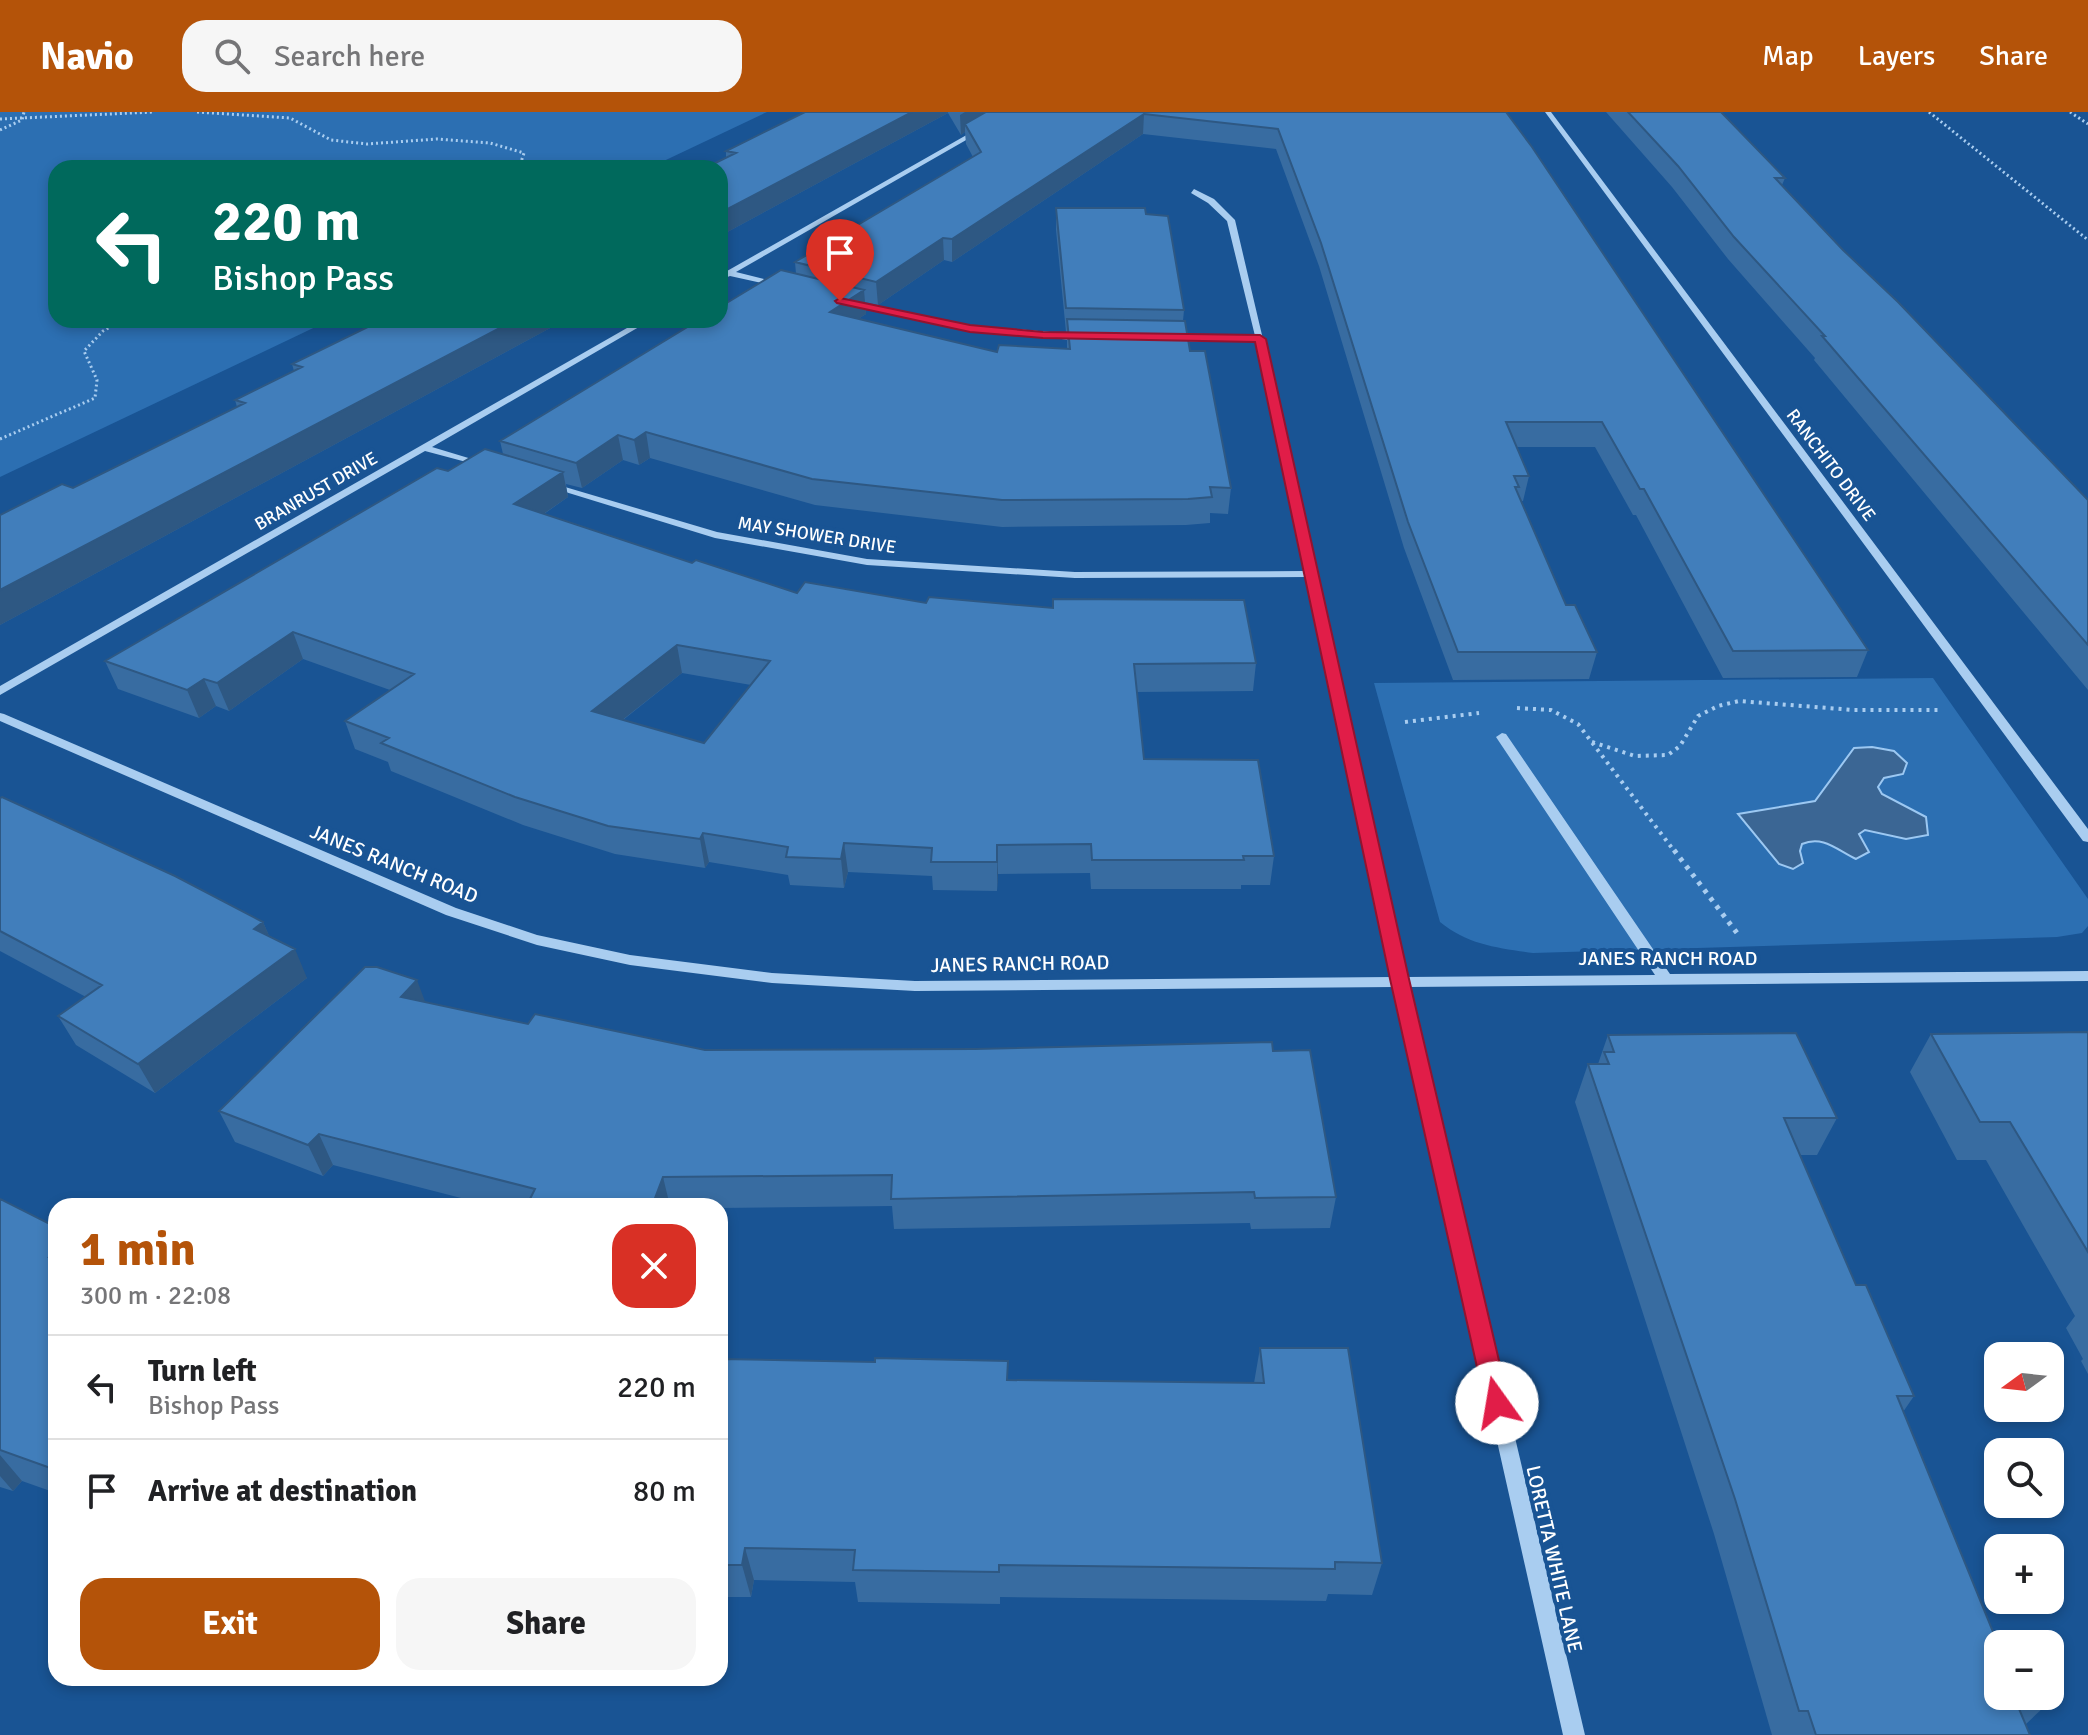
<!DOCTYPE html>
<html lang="en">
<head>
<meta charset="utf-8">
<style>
	:root { --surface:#fff; --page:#f6f6f6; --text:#202124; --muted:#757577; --line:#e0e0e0; --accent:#b45309 }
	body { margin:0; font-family:Signika,sans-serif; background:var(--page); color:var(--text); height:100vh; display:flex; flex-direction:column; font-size:30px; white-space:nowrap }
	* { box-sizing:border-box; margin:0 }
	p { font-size:26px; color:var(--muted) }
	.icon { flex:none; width:44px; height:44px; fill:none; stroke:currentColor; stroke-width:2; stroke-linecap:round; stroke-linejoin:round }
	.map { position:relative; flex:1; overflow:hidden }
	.sheet { position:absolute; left:48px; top:1086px; width:680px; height:488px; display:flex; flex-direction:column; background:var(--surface); border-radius:24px; box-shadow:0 4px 12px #0003 }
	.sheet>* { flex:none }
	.guide { position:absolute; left:48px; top:48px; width:680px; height:168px; border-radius:24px; box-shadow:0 4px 12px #0003; background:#00695c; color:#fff; overflow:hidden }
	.needle { width:52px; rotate:255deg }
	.tools { position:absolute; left:1984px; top:1230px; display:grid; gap:16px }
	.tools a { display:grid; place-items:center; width:80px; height:80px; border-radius:16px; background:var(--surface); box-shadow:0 4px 12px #0003; font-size:40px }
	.pin { position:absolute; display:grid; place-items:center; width:68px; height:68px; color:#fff; margin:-82px -34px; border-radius:50% 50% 50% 0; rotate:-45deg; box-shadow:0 0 8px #0007 }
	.pin .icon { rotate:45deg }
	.me { position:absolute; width:88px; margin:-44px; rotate:347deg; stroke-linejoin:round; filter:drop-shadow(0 0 6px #0008) }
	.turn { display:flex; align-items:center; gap:28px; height:168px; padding:0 32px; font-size:36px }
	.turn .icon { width:104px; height:104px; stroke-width:2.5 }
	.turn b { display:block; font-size:56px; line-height:68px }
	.round { display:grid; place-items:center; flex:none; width:84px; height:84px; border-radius:24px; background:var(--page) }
	.overview { display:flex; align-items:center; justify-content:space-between; height:136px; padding:0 32px }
	h1 { font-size:48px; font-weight:800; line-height:60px; color:var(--accent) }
	.primary-button { display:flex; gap:16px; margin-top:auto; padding:16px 32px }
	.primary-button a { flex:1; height:92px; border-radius:24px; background:var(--accent); color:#fff; font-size:32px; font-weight:800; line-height:92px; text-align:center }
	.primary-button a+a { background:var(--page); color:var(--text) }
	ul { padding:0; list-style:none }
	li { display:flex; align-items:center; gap:24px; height:104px; padding:0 32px; border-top:2px solid var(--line) }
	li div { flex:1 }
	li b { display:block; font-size:30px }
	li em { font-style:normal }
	header { display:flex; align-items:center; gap:48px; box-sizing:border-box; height:112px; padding:0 40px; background:var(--accent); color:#fff }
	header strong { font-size:38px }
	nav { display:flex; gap:44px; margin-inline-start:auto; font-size:28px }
	.search { width:560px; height:72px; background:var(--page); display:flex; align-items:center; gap:20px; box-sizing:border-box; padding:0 28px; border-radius:24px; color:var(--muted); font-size:30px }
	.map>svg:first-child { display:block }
</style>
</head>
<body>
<header>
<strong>Navio</strong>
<div class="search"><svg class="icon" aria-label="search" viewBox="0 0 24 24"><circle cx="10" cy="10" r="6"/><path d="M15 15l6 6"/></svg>Search here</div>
<nav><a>Map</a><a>Layers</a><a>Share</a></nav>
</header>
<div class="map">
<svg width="2088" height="1623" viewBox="0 0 2088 1623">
	<rect width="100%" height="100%" fill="#195494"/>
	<!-- green -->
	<path fill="#2c6fb2" d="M0,0H767L649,56H56V208H330L0,365Z
		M1933,566L2088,787V814L2082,821L2057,825L1533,841C1498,836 1468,833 1440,810L1374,571Z"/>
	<!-- water -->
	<path fill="#3b6694" stroke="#9cc8f2" stroke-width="2" d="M1872,635L1894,639L1907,651L1903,662L1884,666L1878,675L1882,682L1926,705L1928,723L1906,727L1865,718L1859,722L1869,740L1856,747C1837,738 1823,723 1802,732L1800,739L1803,751L1793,757L1779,752L1738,702L1815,689L1854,636Z"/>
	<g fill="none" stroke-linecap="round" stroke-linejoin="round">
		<!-- path-far2 -->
		<path stroke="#a9cdf0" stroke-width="3" stroke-dasharray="2 3" stroke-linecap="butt" d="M197,0L290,6L331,28L367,32L437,27L490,31L524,41L519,56
			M1929,0L2088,128
			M2070,0L2088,12
			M0,7L154,0
			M0,18L22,8L24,0
			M0,327L95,286L97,268L84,239L103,219L123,208"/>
		<!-- path-far1 -->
		<path stroke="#a9cdf0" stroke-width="4" stroke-dasharray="3 5" stroke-linecap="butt" d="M1517,596L1551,598L1578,612L1675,740
			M1405,610L1479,601
			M1592,630L1635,644L1668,643L1680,634L1698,604L1718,594L1739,589L1853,598H1938"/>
		<!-- path -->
		<path stroke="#a9cdf0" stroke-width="5" stroke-dasharray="4 6" stroke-linecap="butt" d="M1674,738L1737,821"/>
		<!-- minor -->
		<path fill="#a9cdf0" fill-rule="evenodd" d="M1007,0H1015L736,160L784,172V176L730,164L720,168V163Z
			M1545,0H1551L2088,717V730L2083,729Z
			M1194,77L1214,87L1235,108L1318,462L1407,865L1655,863L1496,625L1502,621L1506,622L1670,862L2088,859V869L1409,875L1585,1623H1563L1395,875L915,879L772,871L630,853L537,833L446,803L0,609V601L4,602L456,796L537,823L630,843L772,861L915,869L1392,865L1307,465L1075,466L867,453L715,426L546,374L555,372L717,420L867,447L1075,460L1305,459L1256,230L1169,229L1165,226L1169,223L1255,224L1227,109L1208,91L1191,81Z
			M845,188L970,213L1084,223L1088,226L1084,229L970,219L848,192L844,190Z
			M641,208H651L432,335L485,351V355L425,339L0,583V574Z"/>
	</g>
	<!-- wall -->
	<path fill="#386ca1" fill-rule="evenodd" d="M805,0H1506L1868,538L1857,565L1723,566L1636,403H1633L1595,335H1517L1529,364L1523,389H1521L1566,493L1597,540L1589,567L1453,568L1404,436L1319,154L1276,37L1143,22L952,150L944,148L878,193L865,190L866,202L858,207L997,240L1067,237V220H1066L1056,118V96L1146,102L1184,198L1183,209L1190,239L1231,376L1228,402L1210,401V411L1186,413L1002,415L815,393L650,346L639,353L623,348L582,376L566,372L568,385L544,402L692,451L797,481L1256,551L1253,579L1137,580L1144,647L1274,744L1270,773H1241V777H1091L1090,761L998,762L997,779L933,778L932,764L848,760L844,776L790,773L788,763L709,750L705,756L615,742L523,713L391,659L388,650L355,637L345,609L390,578L303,547L229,599L216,594L199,606L118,577L105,549L448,359L503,342L500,329L796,162L795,150L973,45L966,32L965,20L961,23L948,1L720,124V56L726,45V39ZM682,561L751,573L704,631L623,608Z
		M1606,0H1721L1785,66L1782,73L1843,138L2088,388V578L1814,248L1815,246L1728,147L1672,75Z
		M382,208H565L0,513V403L73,376L237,295L235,288L294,259L292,252Z
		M0,686L263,810L269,824L307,866L155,981L76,933L58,904L86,885L0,839Z
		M425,890L528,912L705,938L1273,939L1336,1085L1330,1116L1251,1117L1250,1111L894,1117L892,1094L720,1096V1094H492L333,1053L323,1064L235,1030L219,999Z
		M2088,920V1262L2081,1249L2083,1247L2066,1216L2075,1204L1986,1048H1957L1910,960L1931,922Z
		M1608,923L1837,1006L1817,1043H1800L1856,1173L1914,1284L1903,1300L1998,1584L2046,1593L2025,1613L2030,1623H1772L1714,1422L1575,990L1588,952H1598Z
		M0,1087L56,1115V1381L22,1369L13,1379L0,1375Z
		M1260,1236L1382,1451L1372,1483L1328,1482L1326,1489L1000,1485V1492L858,1490L855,1470L754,1468L751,1485H720V1247L875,1250L1008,1249V1268L1254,1271Z"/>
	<!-- shaded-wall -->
	<path fill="#2e5883" d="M912,0H948V1L720,124V101Z
		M965,0H1001L965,12V20L961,23L960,3Z
		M1144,2L1143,22L952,150V127Z
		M943,126L944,148L878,193L876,170Z
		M864,178L866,202L832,224L830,200Z
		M515,208H565L0,513V478Z
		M646,320L650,346L639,353L634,328Z
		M618,323L623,348L582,376L576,351Z
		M563,360L568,385L520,418L514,392Z
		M293,520L303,547L229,599L217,571Z
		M677,533L682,561L598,627L592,599Z
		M204,567L216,594L199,606L187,578Z
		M703,721L709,750L705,756L700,727Z
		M844,731L848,760L844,776L841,747Z
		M997,733L998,762L997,779Z
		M263,810L276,839L254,817Z
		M295,837L307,866L155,981L138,952Z
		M417,868L429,900L401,885Z
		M319,1022L333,1053L323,1064L308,1033Z
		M663,1065L670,1094H652Z
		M56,1139V1155L49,1145Z
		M0,1343L22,1369L13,1379L0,1364Z
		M745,1436L754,1468L751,1485L742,1453Z"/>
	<!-- building -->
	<path fill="#417ebb" stroke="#2e5883" stroke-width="2" fill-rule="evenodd" d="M805,0H912L720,101V56H705L736,41L726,39Z
		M986,0H1506L1532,35L1868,538L1733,539L1644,377H1640L1602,310H1506L1529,364H1514L1519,375H1515L1566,493H1575L1597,540H1458L1408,410L1321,131L1278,17L1144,2L952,127L943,126L876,170L795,150L981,40L965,12Z
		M1628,0H1721L1785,66H1775L1843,138L1898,190L2088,388V533L1822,224H1825L1734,125L1678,54Z
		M1056,96H1145L1146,102L1168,104L1184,198L1066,196Z
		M781,158L864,178L830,200L997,240L999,233L1070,237L1067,207L1185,209L1190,239H1205L1231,376L1210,375L1212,385L1188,387L1002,388L812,367L646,320L634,328L618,323L576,351L500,329L699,208H720V195Z
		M382,208H515L0,478V403L62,372L73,376L245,291L235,288L302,255L292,252Z
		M485,337L563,360L514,392L692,451L696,448L797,481L805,470L926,491L929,485L1053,496V487L1244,488L1256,551L1134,552L1144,647L1258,648L1274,744H1243L1244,748H1092L1091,732L997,733V750H931L932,736L844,731L841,747L786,745L788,735L703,721L700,727L608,714L515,685L381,631L389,626L345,609L414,562L293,520L217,571L204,567L187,578L105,549L437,356L448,359ZM677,533L770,549L704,631L592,599Z
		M2,685L175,764L263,810L254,817L295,837L138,952L58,904L102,873L0,819V686Z
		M365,855H377L417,868L401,885L528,912L535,902L705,938L975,937L1272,930L1273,939L1310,938L1336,1085L1255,1086L1254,1080L891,1087L892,1063L663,1065L652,1094H594L530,1087L535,1077L319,1022L308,1033L219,999Z
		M2088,920V1140L2010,1010H1980L1931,922Z
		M1796,921L1837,1006H1784L1856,1173H1866L1914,1284H1897L1998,1532V1584H2042L2046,1593L2017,1592L2030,1623H1816L1808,1599H1799L1735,1387L1588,952H1609L1604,940H1614L1608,923Z
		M0,1087L56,1115V1139L49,1145L56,1147V1358L0,1338Z
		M1260,1236H1348L1382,1451L1335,1450V1457L999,1453V1460L853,1458L855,1438L745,1436L742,1453H720V1247L875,1250V1246L1008,1249L1007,1268L1264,1271Z"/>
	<!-- route -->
	<path fill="#e11d48" stroke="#92132f" stroke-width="2" d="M840,186L970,213L1043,220L1260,223L1266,227L1409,867L1509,1291L1506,1298L1497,1301L1489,1298L1485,1291L1390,867L1255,230L1043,226L970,220L837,191L835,189Z"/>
	<g text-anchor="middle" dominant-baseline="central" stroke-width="8" stroke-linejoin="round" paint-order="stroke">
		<!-- far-street labels -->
		<g font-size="18" fill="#fff" stroke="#195494">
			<text transform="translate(1831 353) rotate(53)">RANCHITO DRIVE</text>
			<text transform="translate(316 379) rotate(-30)">BRANRUST DRIVE</text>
			<text transform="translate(817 423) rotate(9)">MAY SHOWER DRIVE</text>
		</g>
		<!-- street labels -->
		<g font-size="20" fill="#fff" stroke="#195494">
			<text transform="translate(394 752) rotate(22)">JANES RANCH ROAD</text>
			<text x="1668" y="846">JANES RANCH ROAD</text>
			<text transform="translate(1020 852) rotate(-1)">JANES RANCH ROAD</text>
			<text transform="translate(1554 1447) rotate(77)">LORETTA WHITE LANE</text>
		</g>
	</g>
</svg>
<div class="tools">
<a><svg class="needle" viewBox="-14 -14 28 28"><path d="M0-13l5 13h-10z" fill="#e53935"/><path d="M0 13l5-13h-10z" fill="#757577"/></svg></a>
<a><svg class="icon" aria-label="search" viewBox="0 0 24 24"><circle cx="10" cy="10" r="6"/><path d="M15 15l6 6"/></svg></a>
<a>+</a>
<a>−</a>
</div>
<div class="pin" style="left:840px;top:189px;background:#d93025"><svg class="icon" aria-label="arrive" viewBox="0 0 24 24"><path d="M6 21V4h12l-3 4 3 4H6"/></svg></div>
<svg class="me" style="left:1497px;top:1291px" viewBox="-20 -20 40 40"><circle r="19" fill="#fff"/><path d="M0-13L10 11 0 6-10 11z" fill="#e11d48"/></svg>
<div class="guide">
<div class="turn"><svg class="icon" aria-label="left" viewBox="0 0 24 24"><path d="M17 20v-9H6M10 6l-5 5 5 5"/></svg><div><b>220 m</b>Bishop Pass</div></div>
</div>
<section class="sheet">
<div class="overview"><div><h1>1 min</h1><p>300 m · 22:08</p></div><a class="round" style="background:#d93025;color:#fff"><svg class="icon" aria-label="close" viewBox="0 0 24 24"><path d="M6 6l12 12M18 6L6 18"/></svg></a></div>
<ul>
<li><svg class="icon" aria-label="left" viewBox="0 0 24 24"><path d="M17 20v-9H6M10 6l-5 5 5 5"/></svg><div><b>Turn left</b><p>Bishop Pass</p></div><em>220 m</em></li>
<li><svg class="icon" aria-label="arrive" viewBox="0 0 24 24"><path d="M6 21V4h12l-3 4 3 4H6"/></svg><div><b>Arrive at destination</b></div><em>80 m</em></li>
</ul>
<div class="primary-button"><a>Exit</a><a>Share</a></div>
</section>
</div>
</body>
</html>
